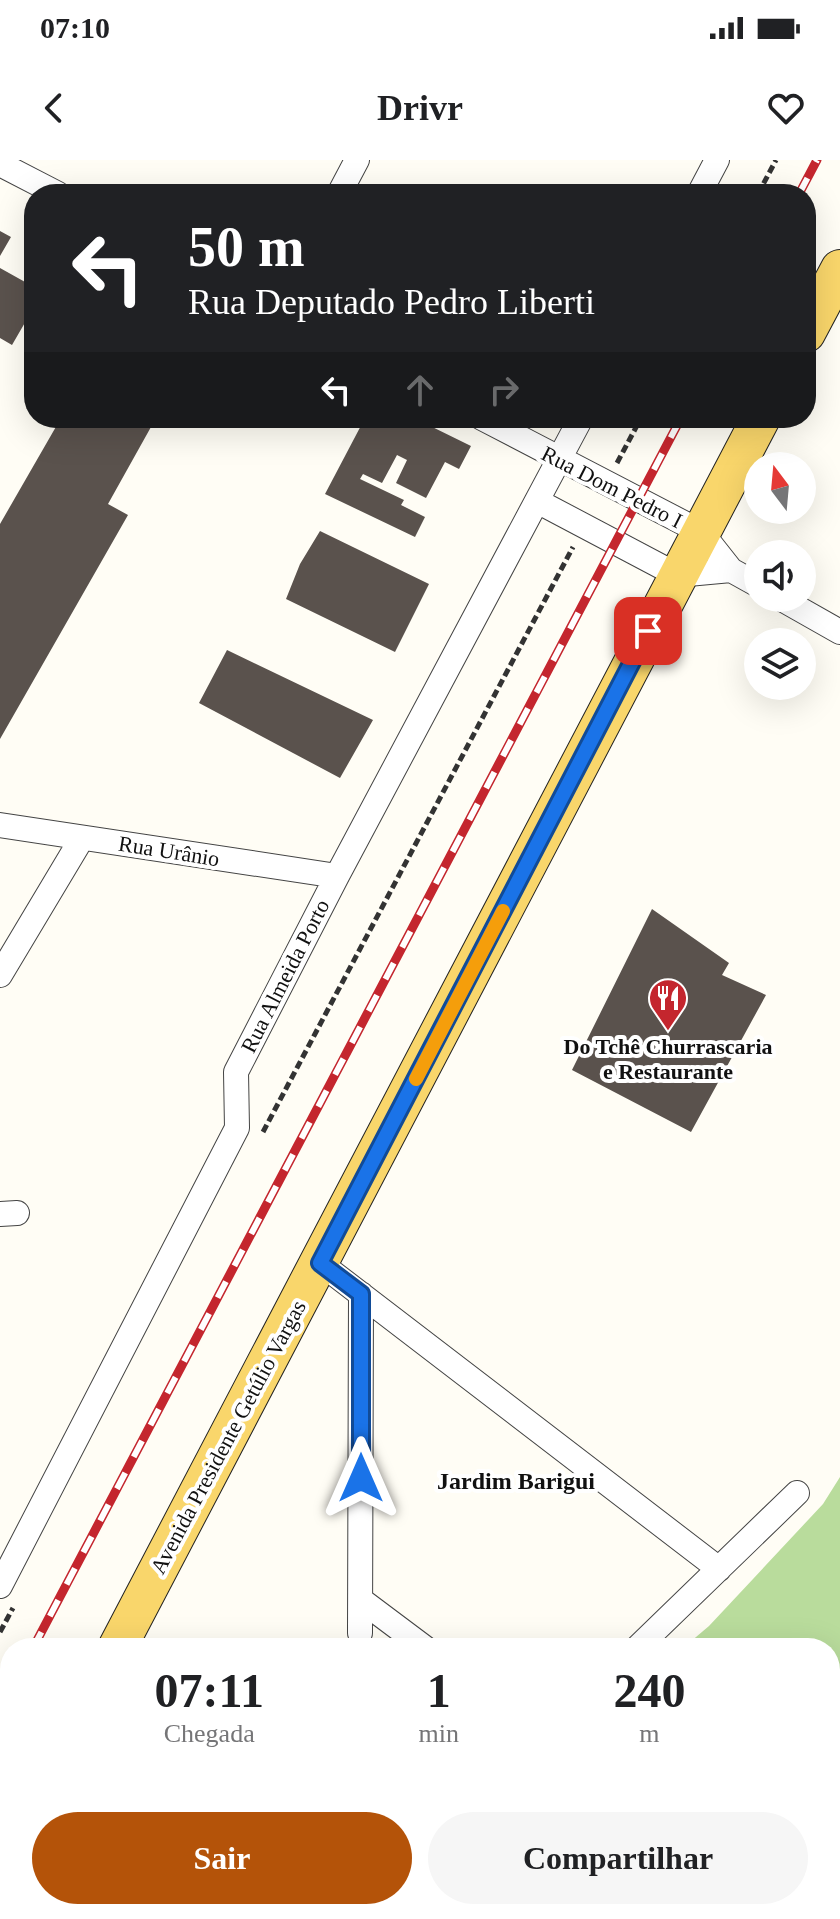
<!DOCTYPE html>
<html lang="pt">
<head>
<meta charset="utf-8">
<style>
	:root { --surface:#fff; --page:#f6f6f6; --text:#202124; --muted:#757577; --accent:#b45309 }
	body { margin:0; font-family:Georgia,serif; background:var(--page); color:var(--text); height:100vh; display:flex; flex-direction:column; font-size:30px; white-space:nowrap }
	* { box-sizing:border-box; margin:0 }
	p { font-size:26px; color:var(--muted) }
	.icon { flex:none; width:44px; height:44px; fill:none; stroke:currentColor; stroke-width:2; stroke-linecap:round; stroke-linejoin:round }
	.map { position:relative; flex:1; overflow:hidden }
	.side { position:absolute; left:0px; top:1478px; width:840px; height:282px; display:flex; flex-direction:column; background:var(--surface); border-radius:32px 32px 0 0; box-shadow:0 8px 32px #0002 }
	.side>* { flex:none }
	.top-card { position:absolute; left:24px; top:24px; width:792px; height:244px; border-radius:32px; box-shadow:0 8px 32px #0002; background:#202124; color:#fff; overflow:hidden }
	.needle { width:52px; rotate:344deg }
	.fabs { position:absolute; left:744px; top:292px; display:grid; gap:16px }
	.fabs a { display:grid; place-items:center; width:72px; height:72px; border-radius:50%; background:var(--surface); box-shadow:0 8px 32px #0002; font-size:40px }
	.pin { position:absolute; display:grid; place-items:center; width:68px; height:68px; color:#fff; margin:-34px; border-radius:16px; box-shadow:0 4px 12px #0006 }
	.me { position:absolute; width:88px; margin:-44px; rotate:0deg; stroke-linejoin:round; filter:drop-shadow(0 0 6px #0008) }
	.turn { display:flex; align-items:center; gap:28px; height:168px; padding:0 32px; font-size:36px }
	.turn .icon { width:104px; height:104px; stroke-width:2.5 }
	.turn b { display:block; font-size:56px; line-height:68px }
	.lanes { display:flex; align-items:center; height:76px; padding:0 32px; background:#0003; justify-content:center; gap:40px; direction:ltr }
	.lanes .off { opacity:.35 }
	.eta { display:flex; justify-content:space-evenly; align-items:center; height:136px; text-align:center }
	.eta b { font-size:48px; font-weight:700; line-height:56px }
	.action { display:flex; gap:16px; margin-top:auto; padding:16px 32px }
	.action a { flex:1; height:92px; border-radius:48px; background:var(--accent); color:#fff; font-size:32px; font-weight:700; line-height:92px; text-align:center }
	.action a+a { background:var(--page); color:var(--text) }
	.status { display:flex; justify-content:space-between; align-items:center; height:56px; padding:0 40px; background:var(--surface); direction:ltr }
	.status svg { height:22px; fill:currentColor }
	header { display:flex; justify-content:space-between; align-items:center; height:104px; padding:0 32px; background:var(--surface); font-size:36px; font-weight:700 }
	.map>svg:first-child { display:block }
</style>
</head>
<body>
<div class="status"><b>07:10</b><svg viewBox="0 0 49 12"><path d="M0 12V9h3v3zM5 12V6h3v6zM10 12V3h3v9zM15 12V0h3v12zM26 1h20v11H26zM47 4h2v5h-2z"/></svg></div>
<header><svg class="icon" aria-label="back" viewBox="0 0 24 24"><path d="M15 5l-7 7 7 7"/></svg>Drivr<svg class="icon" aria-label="heart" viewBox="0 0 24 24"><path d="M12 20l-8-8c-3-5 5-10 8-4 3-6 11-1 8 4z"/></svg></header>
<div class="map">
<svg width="840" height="1759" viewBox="0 0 840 1759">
	<rect width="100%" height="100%" fill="#fffdf5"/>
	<!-- forest -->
	<path fill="#b9dc9c" d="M840,1317V1759H638L596,1750H830V1488H683L709,1466L823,1344Z"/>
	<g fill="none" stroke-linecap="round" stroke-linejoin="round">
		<!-- stream -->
		<path stroke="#3f96cf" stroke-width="8" d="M837,1759L840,1757"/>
	</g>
	<!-- building -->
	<path fill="#5a524d" d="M0,71L11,77L0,96Z
		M0,108L34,127V147L12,185L0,178Z
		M61,258H156L108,344L128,355L0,579V364Z
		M365,258H414L471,286L459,309L445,302L426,338L396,323L407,300L397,295L382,323L363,314L360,319L404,340L401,345L425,357L415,377L325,334Z
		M320,371L429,424L395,492L286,439L300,404Z
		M227,490L373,560L340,618L199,543Z
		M652,749L729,803L722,815L766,835L691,972L572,910Z"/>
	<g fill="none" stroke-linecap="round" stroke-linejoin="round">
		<defs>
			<path id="minor" d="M0,4L58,34
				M339,34L357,0
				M699,34L717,0
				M482,258L701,372L731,410L758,425
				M537,341L677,415L731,410
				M780,438L840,472
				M0,665L337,716
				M0,815L82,678
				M0,1054L17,1053
				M320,1103L719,1409
				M0,1426L237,968L236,912L337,716L581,258
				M361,1440L425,1488
				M360,1473L361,1134
				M637,1488L797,1333"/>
			<path id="primary" d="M806,173L840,109
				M117,1488C333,1079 544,667 761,258
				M0,1710L10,1691"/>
		</defs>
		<!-- minor casing -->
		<use href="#minor" stroke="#444" stroke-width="26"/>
		<!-- primary casing -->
		<use href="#primary" stroke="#222" stroke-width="40"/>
		<!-- path -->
		<path stroke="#333" stroke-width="5" stroke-dasharray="8 4" stroke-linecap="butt" d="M758,34L776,0
			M617,303L641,258
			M263,972L573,387
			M0,1472L13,1448
			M333,1759V1750"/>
		<!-- minor -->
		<use href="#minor" stroke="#fff" stroke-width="24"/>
		<!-- primary -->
		<use href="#primary" stroke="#f9d66b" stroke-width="38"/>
		<defs>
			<path id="rail" d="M799,34L817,0
				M33,1488L681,258
				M0,1550L10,1531"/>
		</defs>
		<!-- rail casing -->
		<use href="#rail" stroke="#c4262e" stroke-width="9"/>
		<!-- rail -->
		<use href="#rail" stroke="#fff" stroke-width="6" stroke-dasharray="18" stroke-linecap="butt"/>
	</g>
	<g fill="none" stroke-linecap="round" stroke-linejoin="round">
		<defs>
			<path id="route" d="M361,1318V1134L320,1103L648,471"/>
		</defs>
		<!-- route casing -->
		<use href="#route" stroke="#114b97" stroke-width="20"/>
		<!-- route -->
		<use href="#route" stroke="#1a73e8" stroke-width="14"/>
		<!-- slow -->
		<path stroke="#f59e0b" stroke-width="14" d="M416,919L503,751"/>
	</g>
	<!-- icons -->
	<defs>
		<symbol id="restaurant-pin" viewBox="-11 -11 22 30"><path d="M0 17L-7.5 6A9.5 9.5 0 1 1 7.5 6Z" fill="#c4262e" stroke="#fff"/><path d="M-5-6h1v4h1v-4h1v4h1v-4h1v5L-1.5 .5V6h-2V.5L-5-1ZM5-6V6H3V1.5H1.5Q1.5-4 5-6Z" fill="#fff"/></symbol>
	</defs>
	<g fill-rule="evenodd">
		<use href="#restaurant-pin" x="646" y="816" width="44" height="60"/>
	</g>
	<g text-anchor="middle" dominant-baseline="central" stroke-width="8" stroke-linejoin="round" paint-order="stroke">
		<!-- street labels -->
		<g font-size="22" fill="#111" stroke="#fff">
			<text transform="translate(612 327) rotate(27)">Rua Dom Pedro I</text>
			<text transform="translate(169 691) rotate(9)">Rua Urânio</text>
			<text transform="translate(285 816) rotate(-63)">Rua Almeida Porto</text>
			<text transform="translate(228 1277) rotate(-62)">Avenida Presidente Getúlio Vargas</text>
		</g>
		<!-- poi labels -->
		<g font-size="22" font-weight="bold" fill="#111" stroke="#fff">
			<text x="668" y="886">Do Tchê Churrascaria<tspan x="668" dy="25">e Restaurante</tspan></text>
		</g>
		<!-- neighbourhood labels -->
		<g font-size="24" font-weight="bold" fill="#111" stroke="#fff">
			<text x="516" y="1321">Jardim Barigui</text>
		</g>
	</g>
</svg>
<div class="fabs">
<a><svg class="needle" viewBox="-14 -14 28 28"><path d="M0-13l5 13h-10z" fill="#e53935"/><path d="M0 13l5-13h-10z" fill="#757577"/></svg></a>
<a><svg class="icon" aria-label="sound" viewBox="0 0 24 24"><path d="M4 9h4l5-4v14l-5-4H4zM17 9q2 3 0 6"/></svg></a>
<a><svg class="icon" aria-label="layers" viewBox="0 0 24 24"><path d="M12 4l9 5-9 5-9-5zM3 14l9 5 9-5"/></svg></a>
</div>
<div class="pin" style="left:648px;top:471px;background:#d93025"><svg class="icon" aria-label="arrive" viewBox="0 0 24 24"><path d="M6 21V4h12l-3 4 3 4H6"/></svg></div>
<svg class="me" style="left:361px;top:1318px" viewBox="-20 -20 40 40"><path d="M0-17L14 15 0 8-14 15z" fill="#1a73e8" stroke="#fff" stroke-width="4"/></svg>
<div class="top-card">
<div class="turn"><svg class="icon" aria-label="left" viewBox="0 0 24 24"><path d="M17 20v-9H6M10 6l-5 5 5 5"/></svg><div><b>50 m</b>Rua Deputado Pedro Liberti</div></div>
<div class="lanes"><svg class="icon" aria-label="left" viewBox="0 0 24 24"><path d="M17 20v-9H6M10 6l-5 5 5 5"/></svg><svg class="icon off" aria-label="ahead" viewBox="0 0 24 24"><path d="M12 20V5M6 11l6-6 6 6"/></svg><svg class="icon off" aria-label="right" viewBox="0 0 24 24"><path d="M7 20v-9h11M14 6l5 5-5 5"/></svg></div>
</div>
<section class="side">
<div class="eta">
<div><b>07:11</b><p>Chegada</p></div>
<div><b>1</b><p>min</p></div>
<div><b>240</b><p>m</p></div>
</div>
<div class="action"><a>Sair</a><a>Compartilhar</a></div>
</section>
</div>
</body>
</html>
